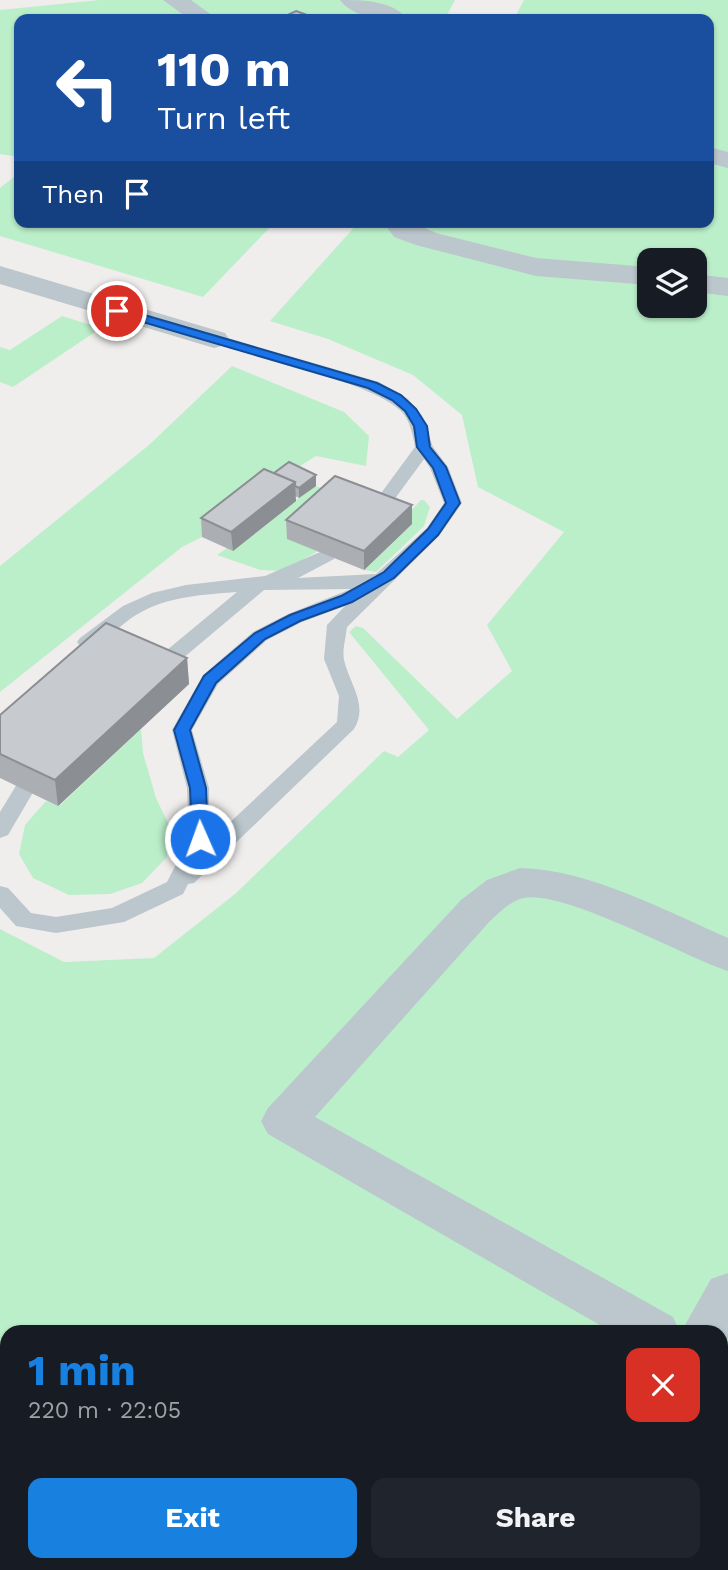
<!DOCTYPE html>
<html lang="en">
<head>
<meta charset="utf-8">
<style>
	:root { --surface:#171b24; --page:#20242c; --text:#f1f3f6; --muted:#9ea1a6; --accent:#1880df }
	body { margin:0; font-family:"Work Sans",sans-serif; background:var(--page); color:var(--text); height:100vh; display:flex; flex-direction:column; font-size:26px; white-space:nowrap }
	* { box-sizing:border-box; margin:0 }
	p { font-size:23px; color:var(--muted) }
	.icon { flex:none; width:38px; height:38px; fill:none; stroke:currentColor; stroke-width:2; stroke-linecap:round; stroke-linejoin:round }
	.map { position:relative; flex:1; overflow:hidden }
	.panel { position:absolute; left:0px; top:1325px; width:728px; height:247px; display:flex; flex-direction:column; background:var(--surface); border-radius:21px 21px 0 0; box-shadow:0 2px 5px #0004 }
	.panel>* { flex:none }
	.banner { position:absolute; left:14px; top:14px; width:700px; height:214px; border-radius:14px; box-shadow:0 2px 5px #0004; background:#1a4fa0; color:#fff; overflow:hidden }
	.buttons { position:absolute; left:637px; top:248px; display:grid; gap:14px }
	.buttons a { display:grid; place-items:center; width:70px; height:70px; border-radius:14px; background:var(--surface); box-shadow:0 2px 5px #0004; font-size:35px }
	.pin { position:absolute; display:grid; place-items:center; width:60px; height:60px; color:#fff; margin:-30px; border:4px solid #fff; border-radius:50%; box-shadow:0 2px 7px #0007 }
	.me { position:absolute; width:77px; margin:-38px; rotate:358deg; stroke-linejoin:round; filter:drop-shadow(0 0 5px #0008) }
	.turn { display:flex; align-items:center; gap:24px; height:147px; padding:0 28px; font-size:32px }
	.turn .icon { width:91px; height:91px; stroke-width:2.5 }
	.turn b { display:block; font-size:49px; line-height:60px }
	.then { display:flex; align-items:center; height:66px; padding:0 28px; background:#0003; gap:14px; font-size:26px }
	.round { display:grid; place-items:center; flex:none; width:74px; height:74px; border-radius:14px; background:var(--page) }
	.headline { display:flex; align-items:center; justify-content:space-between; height:119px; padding:0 28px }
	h1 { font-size:42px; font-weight:700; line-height:52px; color:var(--accent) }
	.cta { display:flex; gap:14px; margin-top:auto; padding:14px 28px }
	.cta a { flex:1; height:80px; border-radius:14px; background:var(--accent); color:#fff; font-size:28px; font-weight:700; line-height:80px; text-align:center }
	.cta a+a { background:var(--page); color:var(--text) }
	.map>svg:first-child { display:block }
</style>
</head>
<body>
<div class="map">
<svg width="728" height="1570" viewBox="0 0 728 1570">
	<rect width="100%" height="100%" fill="#f0eded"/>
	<!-- green -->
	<path fill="#bbefca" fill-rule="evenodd" d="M99,0H455L445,19H19V157L0,154V10Z
		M524,0H728V1570H0V929L64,962L154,958L235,894L384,751L398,757L429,730L349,632L356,626L363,628L457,719L512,671L487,625L564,532L478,487L462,415L413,375L328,339L270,321L359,222H709V19H514ZM649,261H695V306H649ZM7,1332H721V1564H7Z
		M19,173V222H275L203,297L0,236V188Z
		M62,316L101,328L13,387L0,382V347L10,350Z
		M232,366L344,412L369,436L366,466L316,456L265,488L202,537L182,547L0,692V566L149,445Z
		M316,486L336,495L318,551L283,571L260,570L217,555Z
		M421,500H424L430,507L424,526L376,572L364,570L411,525L402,520Z
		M141,729L143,753L156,798L171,829L167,857L142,883L110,894L69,895L33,878L19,854L25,825L46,801L59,806Z"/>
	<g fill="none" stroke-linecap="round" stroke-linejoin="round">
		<!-- lane -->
		<path fill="#bbc6cd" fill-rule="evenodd" d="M214,334L379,382L408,399L422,416L433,447L448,467L462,503L439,536L347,627C346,637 342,650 344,660C349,683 369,705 354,729L194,883L188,884L183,894L124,922L56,933L16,926L0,908V886L8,888L31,913L56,917L112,908L167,882L189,839L187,788L172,730L203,675L253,632L288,614L351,589L264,590L163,675H149L146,670L149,665L237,592C202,595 167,596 136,615C120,624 99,651 80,646L77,642L80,638L123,606L152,593L186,585L265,576L327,549L334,551L336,555L334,559L298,578L376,574L427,528L444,503L430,468L424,459L383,515H371L368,511L415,447C413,435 410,421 402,412C375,383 251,355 208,342L206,339L208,336ZM345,606L327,625L324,659L339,696L337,722L209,842V788L192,730L218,684L267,640L302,622Z
			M24,782L31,784L35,789L8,835L0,838V812L17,784Z"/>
		<!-- street -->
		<path fill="#bbc6cd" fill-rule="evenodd" d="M163,0H191L217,19H189Z
			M340,0C361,0 393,0 407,19C386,20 354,19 340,0Z
			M709,147L728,152V168L709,163Z
			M383,222H412L436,233L536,258L649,267V285L536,276L416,245L394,237Z
			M0,266L225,333L229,339L225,345L214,348L0,284Z
			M695,274L728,278V296L695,292Z
			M520,868C588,869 666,911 728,938V971C685,957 556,885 520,899C508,903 498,914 489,922L315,1117L673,1317L680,1332H612L268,1134L261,1121L268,1108L461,900L487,880Z
			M728,1273V1338L723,1346L728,1348V1394L721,1392V1332H681L711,1279Z"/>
	</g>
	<!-- wall -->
	<path fill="#abafb3" d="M274,473L316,486L299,498L295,496L296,501L233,551L202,537L201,518Z
		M286,520L412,524L364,570L287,539Z
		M187,658L189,684L58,806L0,778V715Z"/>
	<!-- shaded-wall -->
	<path fill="#8b8e92" d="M316,475V486L299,498V488Z
		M295,482L296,501L233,551L231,532Z
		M412,505V524L364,570V551Z
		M187,658L189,684L58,806L55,780Z"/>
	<!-- building -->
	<path fill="#c7cbd0" stroke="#8b8e92" stroke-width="2" d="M296,11L318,19H279Z
		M289,462L316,475L299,488L295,486V482L274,473Z
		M264,469L295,482L231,532L201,518Z
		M335,476L412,505L364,551L286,520Z
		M106,623L187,658L55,780L0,754V715Z"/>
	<!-- route -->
	<path fill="#1a73e8" stroke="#114b97" stroke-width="2" d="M117,307L377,383L401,395L416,409L427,426L430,447L446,467L460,503L438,535L394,578L352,602L300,621L265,639L216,683L190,730L206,788L208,839L200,845L192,839L190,788L174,730L204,676L255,633L290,615L341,596L384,572L428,529L446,503L433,468L417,447L414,426L405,411L392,400L368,388L112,313V308Z"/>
</svg>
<div class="buttons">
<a><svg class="icon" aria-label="layers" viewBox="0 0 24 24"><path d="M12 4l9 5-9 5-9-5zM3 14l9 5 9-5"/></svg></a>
</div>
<div class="pin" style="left:117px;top:311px;background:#d93025"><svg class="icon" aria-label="arrive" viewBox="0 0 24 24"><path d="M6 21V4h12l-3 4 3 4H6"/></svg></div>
<svg class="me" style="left:200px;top:839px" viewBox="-20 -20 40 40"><circle r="17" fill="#1a73e8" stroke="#fff" stroke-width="3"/><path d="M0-11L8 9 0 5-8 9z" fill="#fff"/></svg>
<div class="banner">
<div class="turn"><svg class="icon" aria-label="left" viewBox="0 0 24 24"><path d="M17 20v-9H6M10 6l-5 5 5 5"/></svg><div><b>110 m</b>Turn left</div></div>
<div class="then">Then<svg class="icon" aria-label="arrive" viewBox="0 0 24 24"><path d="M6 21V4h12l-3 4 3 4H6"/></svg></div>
</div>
<section class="panel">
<div class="headline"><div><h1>1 min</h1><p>220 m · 22:05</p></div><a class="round" style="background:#d93025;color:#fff"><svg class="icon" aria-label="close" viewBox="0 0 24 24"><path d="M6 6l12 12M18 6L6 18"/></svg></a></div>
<div class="cta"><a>Exit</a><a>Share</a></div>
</section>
</div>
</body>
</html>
